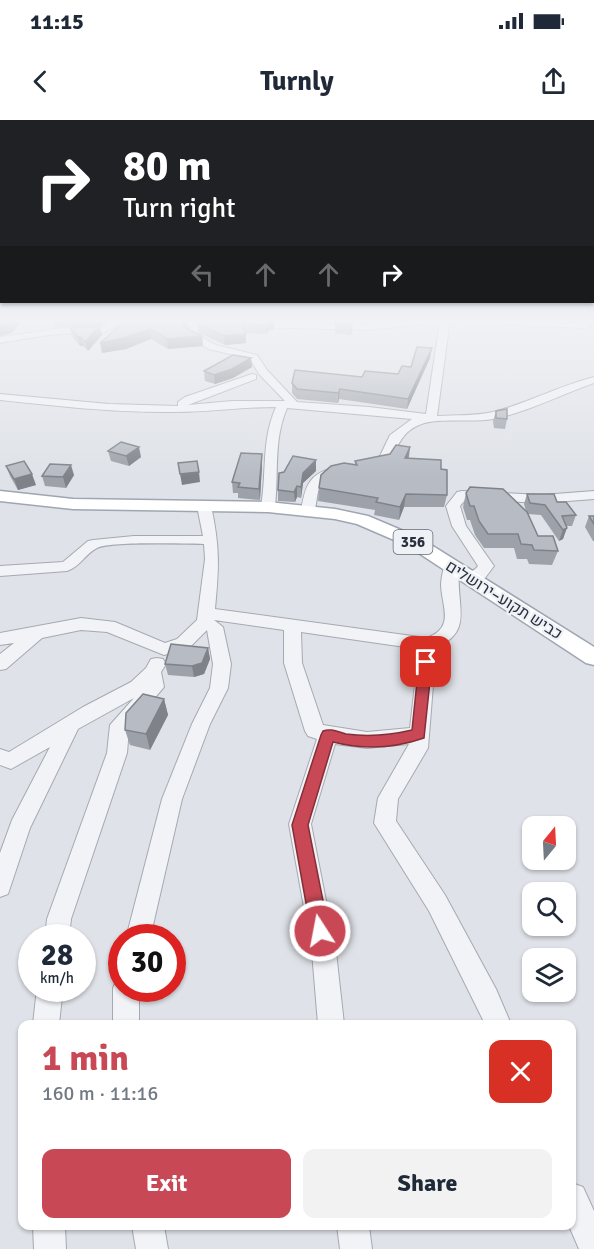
<!DOCTYPE html>
<html lang="en">
<head>
<meta charset="utf-8">
<style>
	:root { --surface:#fff; --page:#f2f2f3; --text:#1f2937; --muted:#747a83; --accent:#c94856 }
	body { margin:0; font-family:Signika,Heebo,sans-serif; background:var(--page); color:var(--text); height:100vh; display:flex; flex-direction:column; font-size:22px; white-space:nowrap }
	* { box-sizing:border-box; margin:0 }
	p { font-size:20px; color:var(--muted) }
	.icon { flex:none; width:33px; height:33px; fill:none; stroke:currentColor; stroke-width:2; stroke-linecap:round; stroke-linejoin:round }
	.map { position:relative; flex:1; overflow:hidden }
	.sheet { position:absolute; left:18px; top:900px; width:558px; height:210px; display:flex; flex-direction:column; background:var(--surface); border-radius:12px; box-shadow:0 2px 4px #0004 }
	.sheet>* { flex:none }
	.top-card { position:absolute; left:0px; top:0px; width:594px; height:183px; box-shadow:0 2px 4px #0004; background:#202124; color:#fff; overflow:hidden }
	.needle { width:39px; rotate:18deg }
	.tools { position:absolute; left:522px; top:696px; display:grid; gap:12px }
	.tools a { display:grid; place-items:center; width:54px; height:54px; border-radius:12px; background:var(--surface); box-shadow:0 2px 4px #0004; font-size:30px }
	.speed { position:absolute; left:18px; top:804px; display:flex; gap:12px; font-size:30px; font-weight:700; text-align:center }
	.speed>* { display:grid; place-content:center; width:78px; height:78px; border-radius:50%; background:var(--surface); box-shadow:0 2px 4px #0004; line-height:1 }
	.speed small { font-size:15px; font-weight:400 }
	.speed .limit { border:9px solid #d22; background:#fff; color:#111 }
	.pin { position:absolute; display:grid; place-items:center; width:51px; height:51px; color:#fff; margin:-26px; border-radius:12px; box-shadow:0 3px 9px #0006 }
	.me { position:absolute; width:66px; margin:-33px; rotate:349deg; stroke-linejoin:round; filter:drop-shadow(0 0 4px #0008) }
	.turn { display:flex; align-items:center; gap:21px; height:126px; padding:0 24px; font-size:27px }
	.turn .icon { width:78px; height:78px; stroke-width:2.5 }
	.turn b { display:block; font-size:42px; line-height:51px }
	.lanes { display:flex; align-items:center; height:57px; padding:0 24px; background:#0003; justify-content:center; gap:30px; direction:ltr }
	.lanes .off { opacity:.35 }
	.round { display:grid; place-items:center; flex:none; width:63px; height:63px; border-radius:12px; background:var(--page) }
	.head { display:flex; align-items:center; justify-content:space-between; height:102px; padding:0 24px }
	h1 { font-size:36px; font-weight:700; line-height:45px; color:var(--accent) }
	.cta { display:flex; gap:12px; margin-top:auto; padding:12px 24px }
	.cta a { flex:1; height:69px; border-radius:12px; background:var(--accent); color:#fff; font-size:24px; font-weight:700; line-height:69px; text-align:center }
	.cta a+a { background:var(--page); color:var(--text) }
	.status { display:flex; justify-content:space-between; align-items:center; height:42px; padding:0 30px; background:var(--surface); direction:ltr }
	.status svg { height:16px; fill:currentColor }
	header { display:flex; justify-content:space-between; align-items:center; height:78px; padding:0 24px; background:var(--surface); font-size:27px; font-weight:700 }
	.map>svg:first-child { display:block }
</style>
</head>
<body>
<div class="status"><b>11:15</b><svg viewBox="0 0 49 12"><path d="M0 12V9h3v3zM5 12V6h3v6zM10 12V3h3v9zM15 12V0h3v12zM26 1h20v11H26zM47 4h2v5h-2z"/></svg></div>
<header><svg class="icon" aria-label="back" viewBox="0 0 24 24"><path d="M15 5l-7 7 7 7"/></svg>Turnly<svg class="icon" aria-label="share" viewBox="0 0 24 24"><path d="M12 15V3M7 8l5-5 5 5M5 13v7h14v-7"/></svg></header>
<div class="map">
<svg width="594" height="1129" viewBox="0 0 594 1129">
	<rect width="100%" height="100%" fill="#dfe2e8"/>
	<g fill="none" stroke-linecap="round" stroke-linejoin="round">
		<defs>
			<path id="minor" d="M114,199H123C103,221 88,212 62,214C41,215 20,220 0,223V217L63,208L93,210L105,206Z
				M138,199L226,202L228,204L223,207H197L199,209L195,214L216,225L257,235L267,250L297,282L369,287L426,294L439,208L434,203L367,210L251,207L246,204L248,202L367,204L425,199H504L586,202L591,205L586,208L444,202L449,207L437,296C455,295 475,296 493,292C528,283 559,266 594,257V263C560,275 528,292 493,299C473,303 436,297 419,305C400,313 398,328 388,344L369,348L363,344L365,341L379,338L390,315L412,299L287,288C273,321 279,352 275,387L268,391L261,387C267,351 261,321 276,287C242,287 208,292 175,292C116,293 58,286 0,280V274L109,284L178,286V282L185,277L252,254L256,255V259L188,285L232,281H285L259,254L250,239L209,229L187,217L185,215L193,207L142,202Z
				M342,345L348,349C343,354 334,354 327,359C314,367 319,383 313,394H303L301,391C306,360 311,353 342,345Z
				M462,371L542,375L594,371V379L542,383L466,379L460,386L466,406L494,446L485,458L471,463L463,458C467,452 474,452 478,446L452,406L446,386L457,372Z
				M204,382L211,386C220,427 219,447 215,489L427,518C455,507 442,488 441,465C441,458 443,452 444,446L452,441L460,446C453,480 477,511 436,527L428,628L398,679L396,701L445,775L496,869L511,904H485L429,791L374,703L378,678L409,624L367,628L335,624L311,704L336,832L344,904H318L312,832L289,704L317,619L308,616L305,611L284,543V510L214,500L223,507L231,544L228,568L210,604L182,679L150,818H126L162,679L192,604L210,568L213,544L207,510L189,528L164,535L107,512L81,510L42,518L6,549L0,550V534L14,523L0,525V513L81,498L115,502L165,523L177,519L197,500L205,439L204,424C183,424 112,421 97,428C85,434 80,447 67,451L0,456V446L63,442L88,421L93,420L134,416H203L197,386ZM301,512L419,529L410,608L367,612L323,605L302,543Z
				M157,538L163,539L166,544L161,552L164,567L129,608L127,633L71,799L69,818H45L47,799L107,633L110,605L134,578L78,609L30,708L8,774L0,777V733L12,700L50,627L11,649L0,645V629L9,632L83,587L131,562L146,548L151,539Z
				M122,857V868H139V904H113V868L117,859Z
				M37,868H63L59,904H33Z
				M572,1063L583,1067L594,1091V1129H579L569,1106H572Z
				M33,1106H65L66,1129H34Z
				M132,1106H164L168,1129H136Z
				M337,1106H369L372,1129H340Z"/>
			<path id="major" d="M0,371L73,379L268,382L335,389L368,396L420,418L594,527V545L586,543L408,426L357,404L335,399L268,392L73,389L0,381Z"/>
		</defs>
		<!-- minor casing -->
		<use href="#minor" stroke="#a5a9b2" stroke-width="2"/>
		<!-- major casing -->
		<use href="#major" stroke="#9fa6b3" stroke-width="3"/>
		<!-- minor -->
		<use href="#minor" fill="#f2f3f6" fill-rule="evenodd"/>
		<!-- major -->
		<use href="#major" fill="#fff" fill-rule="evenodd"/>
	</g>
	<!-- wall -->
	<path fill="#9da1a9" d="M52,199H111L104,204L96,207L102,215L88,231L83,226H80L72,216L70,207H54Z
		M128,199L188,208L187,209L202,216L203,226L168,229L151,219L126,229L102,233Z
		M236,199H319L318,200Z
		M341,199H392V200L341,201Z
		M274,201V209L269,210L266,214L245,213L246,223L225,225L199,213L198,204Z
		M353,203L352,212L351,215L335,213V204Z
		M251,238L252,247L233,258L215,264L205,261L204,251Z
		M430,238L407,289L339,279L338,283L297,279L292,273V263L398,254L411,247Z
		M496,291L507,299L505,309L494,308L493,301Z
		M410,327L409,338L441,349L447,375L444,387H404L399,400L374,395L375,390L318,381L319,368L355,345V341L390,334Z
		M108,331L141,337L129,346L111,341Z
		M262,334V344L260,380L238,378V373H233L232,362Z
		M6,346L36,365L18,370L10,356Z
		M316,351L303,363L301,378L297,377L295,382L278,381V370Z
		M74,355L66,368L45,366L42,356Z
		M466,373L526,391L524,384L527,374L557,382L576,395L572,406H566L563,419L559,421L541,395L528,394L538,416L558,431L552,445L529,444L527,439H517L514,428H484L475,415L470,400H467L463,387Z
		M589,396H594V421H593L585,407Z
		M208,528L210,539L204,554L194,557L168,555L165,544Z
		M164,579L168,595L150,630L130,625L125,610Z"/>
	<!-- shaded-wall -->
	<path fill="#7f8389" d="M13,199H23L12,213L0,216V206Z
		M91,199H111L104,204L93,208Z
		M187,199L188,208L183,217L182,206Z
		M274,201V209L269,210L266,214V206L268,202Z
		M353,203L352,212L351,215V206Z
		M100,206L102,215L88,231L85,222Z
		M150,209L151,219L126,229L102,233L100,223Z
		M246,214V223L225,225L224,216Z
		M202,216L203,226L168,229L167,219Z
		M78,217H81L83,226H80Z
		M432,228L430,238L407,289L408,279Z
		M251,238L252,247L233,258L215,264L214,255Z
		M340,269L339,279L338,283V273Z
		M139,327L141,337L129,346L126,336Z
		M410,327L408,339L405,338Z
		M262,334V344L260,380L259,369Z
		M316,340V351L303,363L301,378V367L303,353Z
		M71,345L74,355L66,368L63,357Z
		M199,352L200,362L182,365L180,354Z
		M32,354L36,365L18,370L14,359Z
		M297,366V377L295,382L294,372Z
		M406,374L404,387L399,400L400,387Z
		M567,408L563,419L559,421L563,410Z
		M208,528L210,539L204,554L194,557L192,546Z
		M164,579L168,595L150,630L146,614Z"/>
	<!-- building -->
	<path fill="#b6bbc4" stroke="#7f8389" stroke-width="1.5" d="M0,199H13L9,204L0,206Z
		M128,199H186L182,206L202,216L167,219L150,209L124,218L100,223Z
		M201,201H274L268,202L266,206L242,204L246,214L224,216L198,204Z
		M336,202L353,203L351,206L335,204Z
		M100,206L85,222L81,217H78L70,207H93Z
		M417,227L432,228L408,279L340,269L338,273L297,269L292,263L295,250L362,257L365,251L398,254L402,246L411,247Z
		M233,235L251,238L232,249L214,255L204,251Z
		M507,289V299L496,298V291Z
		M121,322L139,327L126,336L108,331Z
		M396,325L410,327L405,338L441,340V349L447,350V375L406,374L400,387L376,382L378,378L319,368L321,355L331,346L344,343L357,345L355,341L390,334Z
		M241,333L262,334L259,369L238,367L240,363L232,362Z
		M293,336L316,340L303,353L301,367L297,366L294,372L278,370L279,353L284,352Z
		M24,341L32,354L14,359L6,346Z
		M197,341L199,352L180,354L178,343Z
		M50,344L71,345L63,357L42,356Z
		M470,367L503,369L527,392L538,416H553L558,431L534,430L532,425L521,424L518,414H488L479,401L474,386H470L466,373Z
		M527,374H554L557,382H566L576,395L562,396L567,408L563,410L545,385L530,383Z
		M589,396H594V404Z
		M171,524L208,528L202,543L192,546L165,544Z
		M143,574L164,579L146,614L125,610L126,593Z"/>
	<!-- sky -->
	<linearGradient id="sky" x2="0" y2="1"><stop stop-color="#89b2db"/><stop offset="0.56" stop-color="#f1f2f5"/><stop offset="1" stop-color="#f1f2f5" stop-opacity="0"/></linearGradient>
	<rect width="594" height="357" fill="url(#sky)"/>
	<!-- route -->
	<path fill="#c94856" stroke="#832f38" stroke-width="1.5" d="M426,537L432,542L424,618C395,628 364,630 333,622L308,705L329,811L326,817L320,820L313,817L311,811L292,705L321,615L323,611C331,608 338,612 346,614C369,617 391,615 412,610L419,542Z"/>
	<g text-anchor="middle" dominant-baseline="central" stroke-width="4.5" stroke-linejoin="round" paint-order="stroke">
		<!-- shield labels -->
		<rect fill="#eef1f5" stroke="#646a75" stroke-width="1.5" x="393.5" y="410" width="39" height="24" rx="4.5"/>
		<g font-size="15" font-weight="bold" fill="#29303e">
			<text x="413" y="422">356</text>
		</g>
		<!-- street labels -->
		<g font-size="16" fill="#29303e" stroke="#eef1f5">
			<text transform="translate(504 480) rotate(32)">כביש תקוע–ירושלים</text>
		</g>
	</g>
</svg>
<div class="tools">
<a><svg class="needle" viewBox="-14 -14 28 28"><path d="M0-13l5 13h-10z" fill="#e53935"/><path d="M0 13l5-13h-10z" fill="#747a83"/></svg></a>
<a><svg class="icon" aria-label="search" viewBox="0 0 24 24"><circle cx="10" cy="10" r="6"/><path d="M15 15l6 6"/></svg></a>
<a><svg class="icon" aria-label="layers" viewBox="0 0 24 24"><path d="M12 4l9 5-9 5-9-5zM3 14l9 5 9-5"/></svg></a>
</div>
<div class="speed"><div>28<small>km/h</small></div><div class="limit">30</div></div>
<div class="pin" style="left:426px;top:542px;background:#d93025"><svg class="icon" aria-label="arrive" viewBox="0 0 24 24"><path d="M6 21V4h12l-3 4 3 4H6"/></svg></div>
<svg class="me" style="left:320px;top:811px" viewBox="-20 -20 40 40"><circle r="17" fill="#c94856" stroke="#fff" stroke-width="3"/><path d="M0-11L8 9 0 5-8 9z" fill="#fff"/></svg>
<div class="top-card">
<div class="turn"><svg class="icon" aria-label="right" viewBox="0 0 24 24"><path d="M7 20v-9h11M14 6l5 5-5 5"/></svg><div><b>80 m</b>Turn right</div></div>
<div class="lanes"><svg class="icon off" aria-label="left" viewBox="0 0 24 24"><path d="M17 20v-9H6M10 6l-5 5 5 5"/></svg><svg class="icon off" aria-label="ahead" viewBox="0 0 24 24"><path d="M12 20V5M6 11l6-6 6 6"/></svg><svg class="icon off" aria-label="ahead" viewBox="0 0 24 24"><path d="M12 20V5M6 11l6-6 6 6"/></svg><svg class="icon" aria-label="right" viewBox="0 0 24 24"><path d="M7 20v-9h11M14 6l5 5-5 5"/></svg></div>
</div>
<section class="sheet">
<div class="head"><div><h1>1 min</h1><p>160 m · 11:16</p></div><a class="round" style="background:#d93025;color:#fff"><svg class="icon" aria-label="close" viewBox="0 0 24 24"><path d="M6 6l12 12M18 6L6 18"/></svg></a></div>
<div class="cta"><a>Exit</a><a>Share</a></div>
</section>
</div>
</body>
</html>
